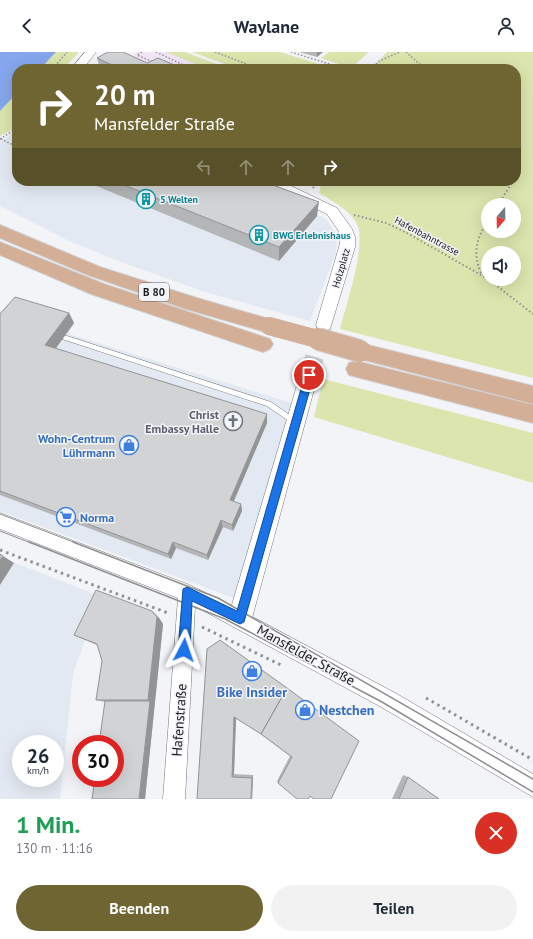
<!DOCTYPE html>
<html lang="de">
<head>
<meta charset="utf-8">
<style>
	:root { --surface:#fff; --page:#f2f2f3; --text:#1f2937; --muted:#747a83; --accent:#6e6532 }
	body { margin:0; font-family:"PT Sans",sans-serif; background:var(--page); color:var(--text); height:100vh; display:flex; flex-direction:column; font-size:15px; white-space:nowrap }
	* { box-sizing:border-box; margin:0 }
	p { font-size:13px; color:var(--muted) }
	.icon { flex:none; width:22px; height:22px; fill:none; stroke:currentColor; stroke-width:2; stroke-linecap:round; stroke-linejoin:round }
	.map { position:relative; height:747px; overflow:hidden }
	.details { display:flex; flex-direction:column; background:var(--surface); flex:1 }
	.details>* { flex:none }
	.hud { position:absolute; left:12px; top:12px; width:509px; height:122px; border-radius:16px; box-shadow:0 4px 16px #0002; background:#6e6532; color:#fff; overflow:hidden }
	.needle { width:26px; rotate:200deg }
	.controls { position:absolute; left:481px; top:146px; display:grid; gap:8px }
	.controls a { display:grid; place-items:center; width:40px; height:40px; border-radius:50%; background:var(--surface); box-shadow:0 4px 16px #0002; font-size:20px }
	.speed { position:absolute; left:12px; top:683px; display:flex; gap:8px; font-size:20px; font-weight:700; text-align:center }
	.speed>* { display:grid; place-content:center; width:52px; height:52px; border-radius:50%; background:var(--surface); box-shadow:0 4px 16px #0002; line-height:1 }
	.speed small { font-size:10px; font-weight:400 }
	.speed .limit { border:6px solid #d22; background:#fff; color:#111 }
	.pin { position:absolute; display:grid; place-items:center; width:34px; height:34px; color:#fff; margin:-17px; border:2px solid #fff; border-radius:50%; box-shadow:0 1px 4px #0007 }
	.me { position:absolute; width:44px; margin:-22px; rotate:4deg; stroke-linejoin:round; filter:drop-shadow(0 0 3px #0008) }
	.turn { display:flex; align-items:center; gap:14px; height:84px; padding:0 16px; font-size:18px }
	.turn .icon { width:52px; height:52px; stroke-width:2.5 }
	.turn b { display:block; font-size:28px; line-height:34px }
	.lanes { display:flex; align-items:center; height:38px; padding:0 16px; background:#0003; justify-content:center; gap:20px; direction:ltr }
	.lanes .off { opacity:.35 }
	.round { display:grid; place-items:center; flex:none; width:42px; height:42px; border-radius:21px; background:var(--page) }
	.summary { display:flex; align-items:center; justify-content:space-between; height:68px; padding:0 16px }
	h1 { font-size:24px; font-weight:600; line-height:30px; color:#1e9e55 }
	.cta { display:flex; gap:8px; margin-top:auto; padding:8px 16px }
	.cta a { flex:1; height:46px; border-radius:24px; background:var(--accent); color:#fff; font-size:16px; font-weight:600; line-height:46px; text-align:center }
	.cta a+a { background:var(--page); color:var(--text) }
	header { display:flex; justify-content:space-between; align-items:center; height:52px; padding:0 16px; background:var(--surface); font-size:18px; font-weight:600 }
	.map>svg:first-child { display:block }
</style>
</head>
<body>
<header><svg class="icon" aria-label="back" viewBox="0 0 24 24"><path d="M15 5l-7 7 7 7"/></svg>Waylane<svg class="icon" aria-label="person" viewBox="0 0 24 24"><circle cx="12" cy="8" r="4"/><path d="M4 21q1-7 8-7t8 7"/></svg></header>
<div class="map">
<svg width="533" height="747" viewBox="0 0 533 747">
	<rect width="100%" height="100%" fill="#f3f4f7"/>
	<!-- built -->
	<path fill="#e3e9f2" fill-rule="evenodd" d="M17,79V129H255L326,167L335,180L337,189L336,201L310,269L205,240L121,210L69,189L0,154V90Z
		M0,258L74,271L69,282L295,352L239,548L0,459Z
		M0,505L105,546L85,588L73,622L60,747H0ZM21,692H55V726H21Z"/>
	<!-- education -->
	<path fill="#f2e5f8" d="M138,0H185L230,17H105Z"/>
	<!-- green -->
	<path fill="#dbe5ad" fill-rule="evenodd" d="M56,0H79L63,17H40Z
		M165,0H185L230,17H209Z
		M192,0H280L335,17H238Z
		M329,0H369L351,16L321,6Z
		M387,0H533V326L340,277C346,253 367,193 357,172C350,158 332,149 319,141L322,129H516V17H372ZM488,153H514V179H488ZM488,201H514V227H488Z
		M17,41V72L13,77L0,84V59Z
		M323,327L533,381V431L314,365Z"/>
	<!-- water -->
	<path fill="#85a6ec" d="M0,0H56L40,17H17V41L0,59Z"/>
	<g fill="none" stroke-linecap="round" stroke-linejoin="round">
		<!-- tertiary-tunnel-far1 -->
		<path stroke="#d2d3d6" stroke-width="15" stroke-dasharray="15 8" stroke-linecap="butt" d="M320,288L324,274"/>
		<!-- tertiary-tunnel -->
		<path stroke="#d2d3d6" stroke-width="19" stroke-dasharray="19 10" stroke-linecap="butt" d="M309,323L320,287"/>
		<defs>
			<path id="service" d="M62,283H64L271,350L297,368L298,370L297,372H293L267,354L62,287L61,285Z"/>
			<path id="minor" d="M0,461L187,532L221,548L397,642L533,722V745L383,656L195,554L185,747H163L178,546L0,477Z"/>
			<path id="tertiary" d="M85,0H96L83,17H71Z
				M263,129H281L337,156L352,177L355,185V195L330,277L324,279L318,277L316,273L339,195L341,185L338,178L327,162L265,132Z
				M309,316L315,318L318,323L252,566L248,574L240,578L232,574L228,566L300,323L303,318Z"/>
			<path id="primary" d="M0,173L100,215L197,246L276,269L279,274L276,279L269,281L186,257L88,223L0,186Z
				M0,190L104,232L270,287L273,292L270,297L263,300L91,242L0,203Z
				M360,291L533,334V352L353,305L350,299L353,293Z
				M356,309L533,353V371L349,323L346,317L349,311Z"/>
		</defs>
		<!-- service casing -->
		<use href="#service" stroke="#747578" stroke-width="1"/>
		<!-- minor casing -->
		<use href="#minor" stroke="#747578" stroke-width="1"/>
		<!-- tertiary casing -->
		<use href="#tertiary" stroke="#747578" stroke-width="1"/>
		<!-- primary casing -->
		<use href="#primary" stroke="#d1d1d2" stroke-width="2"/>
		<!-- path-far2 -->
		<path stroke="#919294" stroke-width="1.5" stroke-dasharray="1.5 2" stroke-linecap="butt" d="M142,0L137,3L153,10
			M156,0L192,17
			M215,0L260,17
			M291,0L345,17
			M406,0L425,17
			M59,17L56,13L67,0
			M371,17L379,9L400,0
			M0,87L17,76
			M1,87L15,94"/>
		<!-- path-far1 -->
		<path stroke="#919294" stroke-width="2" stroke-dasharray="1.5 2.5" stroke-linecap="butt" d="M313,136L317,129
			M498,153L513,129
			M354,163L386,171L405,180L488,227
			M481,221C472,201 477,186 488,168
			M488,227L533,262"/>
		<!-- path -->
		<path stroke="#919294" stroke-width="3" stroke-dasharray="2.5 4" stroke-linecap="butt" d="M0,498L168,561
			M202,575L281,613
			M426,646L533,708"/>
		<!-- service -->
		<use href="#service" fill="#fff" fill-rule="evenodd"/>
		<!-- minor -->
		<use href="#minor" fill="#fff" fill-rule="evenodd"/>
		<!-- tertiary -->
		<use href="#tertiary" fill="#fff" fill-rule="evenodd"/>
		<!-- primary -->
		<use href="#primary" fill="#d4af98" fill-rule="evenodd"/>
		<!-- tram-far1 -->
		<path stroke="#8e8f91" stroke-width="1" d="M0,462L76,491
			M0,479L31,491"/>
		<!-- tram -->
		<path stroke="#8e8f91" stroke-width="1.5" d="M29,490L225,567L382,650L533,740
			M73,490L218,546L533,727"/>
		<defs>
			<path id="primary-bridge-far1" d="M269,274L321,288"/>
			<path id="primary-bridge" d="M318,287L360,299"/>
		</defs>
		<!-- primary-bridge-far1 casing -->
		<use href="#primary-bridge-far1" stroke="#d1d1d2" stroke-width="18" stroke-linecap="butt"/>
		<!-- primary-bridge casing -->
		<use href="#primary-bridge" stroke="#d1d1d2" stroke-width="24" stroke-linecap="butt"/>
		<!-- primary-bridge-far1 -->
		<use href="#primary-bridge-far1" stroke="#d4af98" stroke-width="18"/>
		<!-- primary-bridge -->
		<use href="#primary-bridge" stroke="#d4af98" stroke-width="22"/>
	</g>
	<!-- wall -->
	<path fill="#b4b5b7" d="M299,0H323L317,5Z
		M97,6L147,11L184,17H100Z
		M84,129H262L317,164L279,209Z
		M69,261L74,271L56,296L267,371L233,450L241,452L242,459L233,479L223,475L208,508L176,496L171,507L0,443V262Z
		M152,559L159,566L163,572L145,747H92L105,650L96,648L102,609L97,593L85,588L74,583Z
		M207,597L287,636L310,744L278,731L277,729L290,704L261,682L236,666L234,722L253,723L252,747H197Z
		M403,723L408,725L439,747H392Z"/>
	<!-- shaded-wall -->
	<path fill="#929495" d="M317,0H323L317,5Z
		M319,150L317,164L279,209V195Z
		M69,261L74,271L51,303L45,293Z
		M267,362V371L231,456L230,448Z
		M241,452L242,459L233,479L232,473Z
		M221,468L223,475L208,508L207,503Z
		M173,490L176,496L171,507L168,502Z
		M3,504L14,511L0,533V509Z
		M152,559L159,566L163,572L145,747H139L150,649L148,648Z
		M234,665L236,666L234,722L232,725Z
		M253,723L252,747H251L252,726Z"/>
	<!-- building -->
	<path fill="#d1d3d5" stroke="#929495" d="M108,0H123L147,11L158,6L184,17H121L97,6Z
		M92,129H101L102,133Z
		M114,129H262L319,150L279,195Z
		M15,245L69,261L45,293L267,362L230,448L241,452L232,473L221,468L207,503L173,490L168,502L0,439V262Z
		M0,502L3,504L0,509Z
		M96,538L152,559L157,565L148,648H96L102,609L97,592L74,583Z
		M220,588L287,636L261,682L234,665L232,725L252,726L251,747H197L207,597Z
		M287,636L359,689L331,747H314L310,744L308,747H297L278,731L292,705L261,682Z
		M105,649H150L139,747H92L95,726H115V692H99Z
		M408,725L439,747H399Z"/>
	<!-- route -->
	<path fill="#1a73e8" stroke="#114b97" d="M309,320L314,323L244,570L240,572L192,549L190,598L188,602L184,603L180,602L178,598L183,537L187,535L237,559L305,323Z"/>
	<!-- icons -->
	<defs>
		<symbol id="building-ring" viewBox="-11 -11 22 22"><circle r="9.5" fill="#f3f4f7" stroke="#0f9aa8" stroke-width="1.5"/><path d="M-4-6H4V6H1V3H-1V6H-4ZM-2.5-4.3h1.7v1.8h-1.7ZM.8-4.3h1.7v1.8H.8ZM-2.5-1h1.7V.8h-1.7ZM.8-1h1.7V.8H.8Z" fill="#0f9aa8"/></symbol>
		<symbol id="church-ring" viewBox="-11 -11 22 22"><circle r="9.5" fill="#f3f4f7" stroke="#6b7280" stroke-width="1.5"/><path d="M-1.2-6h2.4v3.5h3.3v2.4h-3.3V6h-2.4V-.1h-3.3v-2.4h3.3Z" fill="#6b7280"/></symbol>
		<symbol id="shop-ring" viewBox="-11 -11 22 22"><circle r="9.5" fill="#f3f4f7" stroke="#3f7fe0" stroke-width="1.5"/><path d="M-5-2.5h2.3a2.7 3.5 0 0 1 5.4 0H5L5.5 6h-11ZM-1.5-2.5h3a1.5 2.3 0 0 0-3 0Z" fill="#3f7fe0"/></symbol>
		<symbol id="supermarket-ring" viewBox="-11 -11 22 22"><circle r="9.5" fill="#f3f4f7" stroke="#3f7fe0" stroke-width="1.5"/><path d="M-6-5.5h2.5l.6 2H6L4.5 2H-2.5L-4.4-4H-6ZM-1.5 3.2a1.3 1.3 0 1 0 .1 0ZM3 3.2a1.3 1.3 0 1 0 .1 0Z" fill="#3f7fe0"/></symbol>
	</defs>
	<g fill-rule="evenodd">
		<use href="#building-ring" x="135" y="136" width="22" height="22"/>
		<use href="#building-ring" x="248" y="172" width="22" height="22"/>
		<use href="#church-ring" x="222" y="358" width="22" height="22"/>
		<use href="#shop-ring" x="118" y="382" width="22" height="22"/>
		<use href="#supermarket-ring" x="55" y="454" width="22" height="22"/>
		<use href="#shop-ring" x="241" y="608" width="22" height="22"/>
		<use href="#shop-ring" x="294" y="647" width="22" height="22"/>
	</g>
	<g text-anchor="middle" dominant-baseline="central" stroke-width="3" stroke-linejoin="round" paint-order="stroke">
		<!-- far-culture labels -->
		<g font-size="10" font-weight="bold" fill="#0d838f" stroke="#f3f4f7" text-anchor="start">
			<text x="160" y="147">5 Welten</text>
			<text x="273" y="183">BWG Erlebnishaus</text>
		</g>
		<!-- far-street labels -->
		<g font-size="10" fill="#1a1b1c" stroke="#f3f4f7">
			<text transform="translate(427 184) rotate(28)">Hafenbahntrasse</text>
			<text transform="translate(341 216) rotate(-74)">Holzplatz</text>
		</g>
		<!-- shield labels -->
		<rect fill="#f3f4f7" stroke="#5b5c5e" stroke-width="1" x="139" y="231" width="30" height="18" rx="3"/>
		<g font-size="11" font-weight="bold" fill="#1a1b1c">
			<text x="154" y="240">B 80</text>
		</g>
		<!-- worship labels -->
		<g font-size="12" font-weight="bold" fill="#5b616d" stroke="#f3f4f7" text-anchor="end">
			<text x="219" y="362">Christ<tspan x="219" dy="14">Embassy Halle</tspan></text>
		</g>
		<!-- shop labels -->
		<g font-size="12" font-weight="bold" fill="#366cbe" stroke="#f3f4f7" text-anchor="end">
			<text x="115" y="386">Wohn-Centrum<tspan x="115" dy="14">Lührmann</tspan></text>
			<text x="80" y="465" text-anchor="start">Norma</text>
		</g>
		<!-- near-street labels -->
		<g font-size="14" fill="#1a1b1c" stroke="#f3f4f7">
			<text transform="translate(306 603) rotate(29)">Mansfelder Straße</text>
			<text transform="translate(179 668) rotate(-86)">Hafenstraße</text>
		</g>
		<!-- near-shop labels -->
		<g font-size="14" font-weight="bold" fill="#366cbe" stroke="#f3f4f7">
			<text x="252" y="640">Bike Insider</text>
			<text x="319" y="658" text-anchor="start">Nestchen</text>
		</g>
	</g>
</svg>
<div class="controls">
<a><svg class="needle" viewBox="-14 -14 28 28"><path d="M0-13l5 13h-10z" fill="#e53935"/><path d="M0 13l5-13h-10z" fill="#747a83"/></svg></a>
<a><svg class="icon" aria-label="sound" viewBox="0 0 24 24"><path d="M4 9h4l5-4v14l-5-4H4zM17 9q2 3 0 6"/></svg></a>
</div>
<div class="speed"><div>26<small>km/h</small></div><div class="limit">30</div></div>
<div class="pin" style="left:309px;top:323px;background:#d93025"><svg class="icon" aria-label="arrive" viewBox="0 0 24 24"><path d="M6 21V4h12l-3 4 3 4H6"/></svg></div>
<svg class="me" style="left:184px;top:598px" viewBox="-20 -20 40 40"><path d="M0-17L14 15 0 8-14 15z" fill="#1a73e8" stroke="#fff" stroke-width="4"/></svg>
<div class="hud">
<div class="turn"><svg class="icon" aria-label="right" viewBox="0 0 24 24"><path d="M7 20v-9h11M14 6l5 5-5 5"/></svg><div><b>20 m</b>Mansfelder Straße</div></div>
<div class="lanes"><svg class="icon off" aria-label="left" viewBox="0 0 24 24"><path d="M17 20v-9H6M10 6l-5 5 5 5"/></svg><svg class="icon off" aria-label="ahead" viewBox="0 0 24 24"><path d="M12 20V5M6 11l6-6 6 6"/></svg><svg class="icon off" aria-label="ahead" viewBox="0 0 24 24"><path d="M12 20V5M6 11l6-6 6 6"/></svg><svg class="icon" aria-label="right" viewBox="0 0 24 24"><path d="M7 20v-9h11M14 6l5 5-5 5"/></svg></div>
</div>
</div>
<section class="details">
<div class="summary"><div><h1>1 Min.</h1><p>130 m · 11:16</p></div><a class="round" style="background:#d93025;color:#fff"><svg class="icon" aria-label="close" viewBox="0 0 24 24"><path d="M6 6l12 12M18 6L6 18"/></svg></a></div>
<div class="cta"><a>Beenden</a><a>Teilen</a></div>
</section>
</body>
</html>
